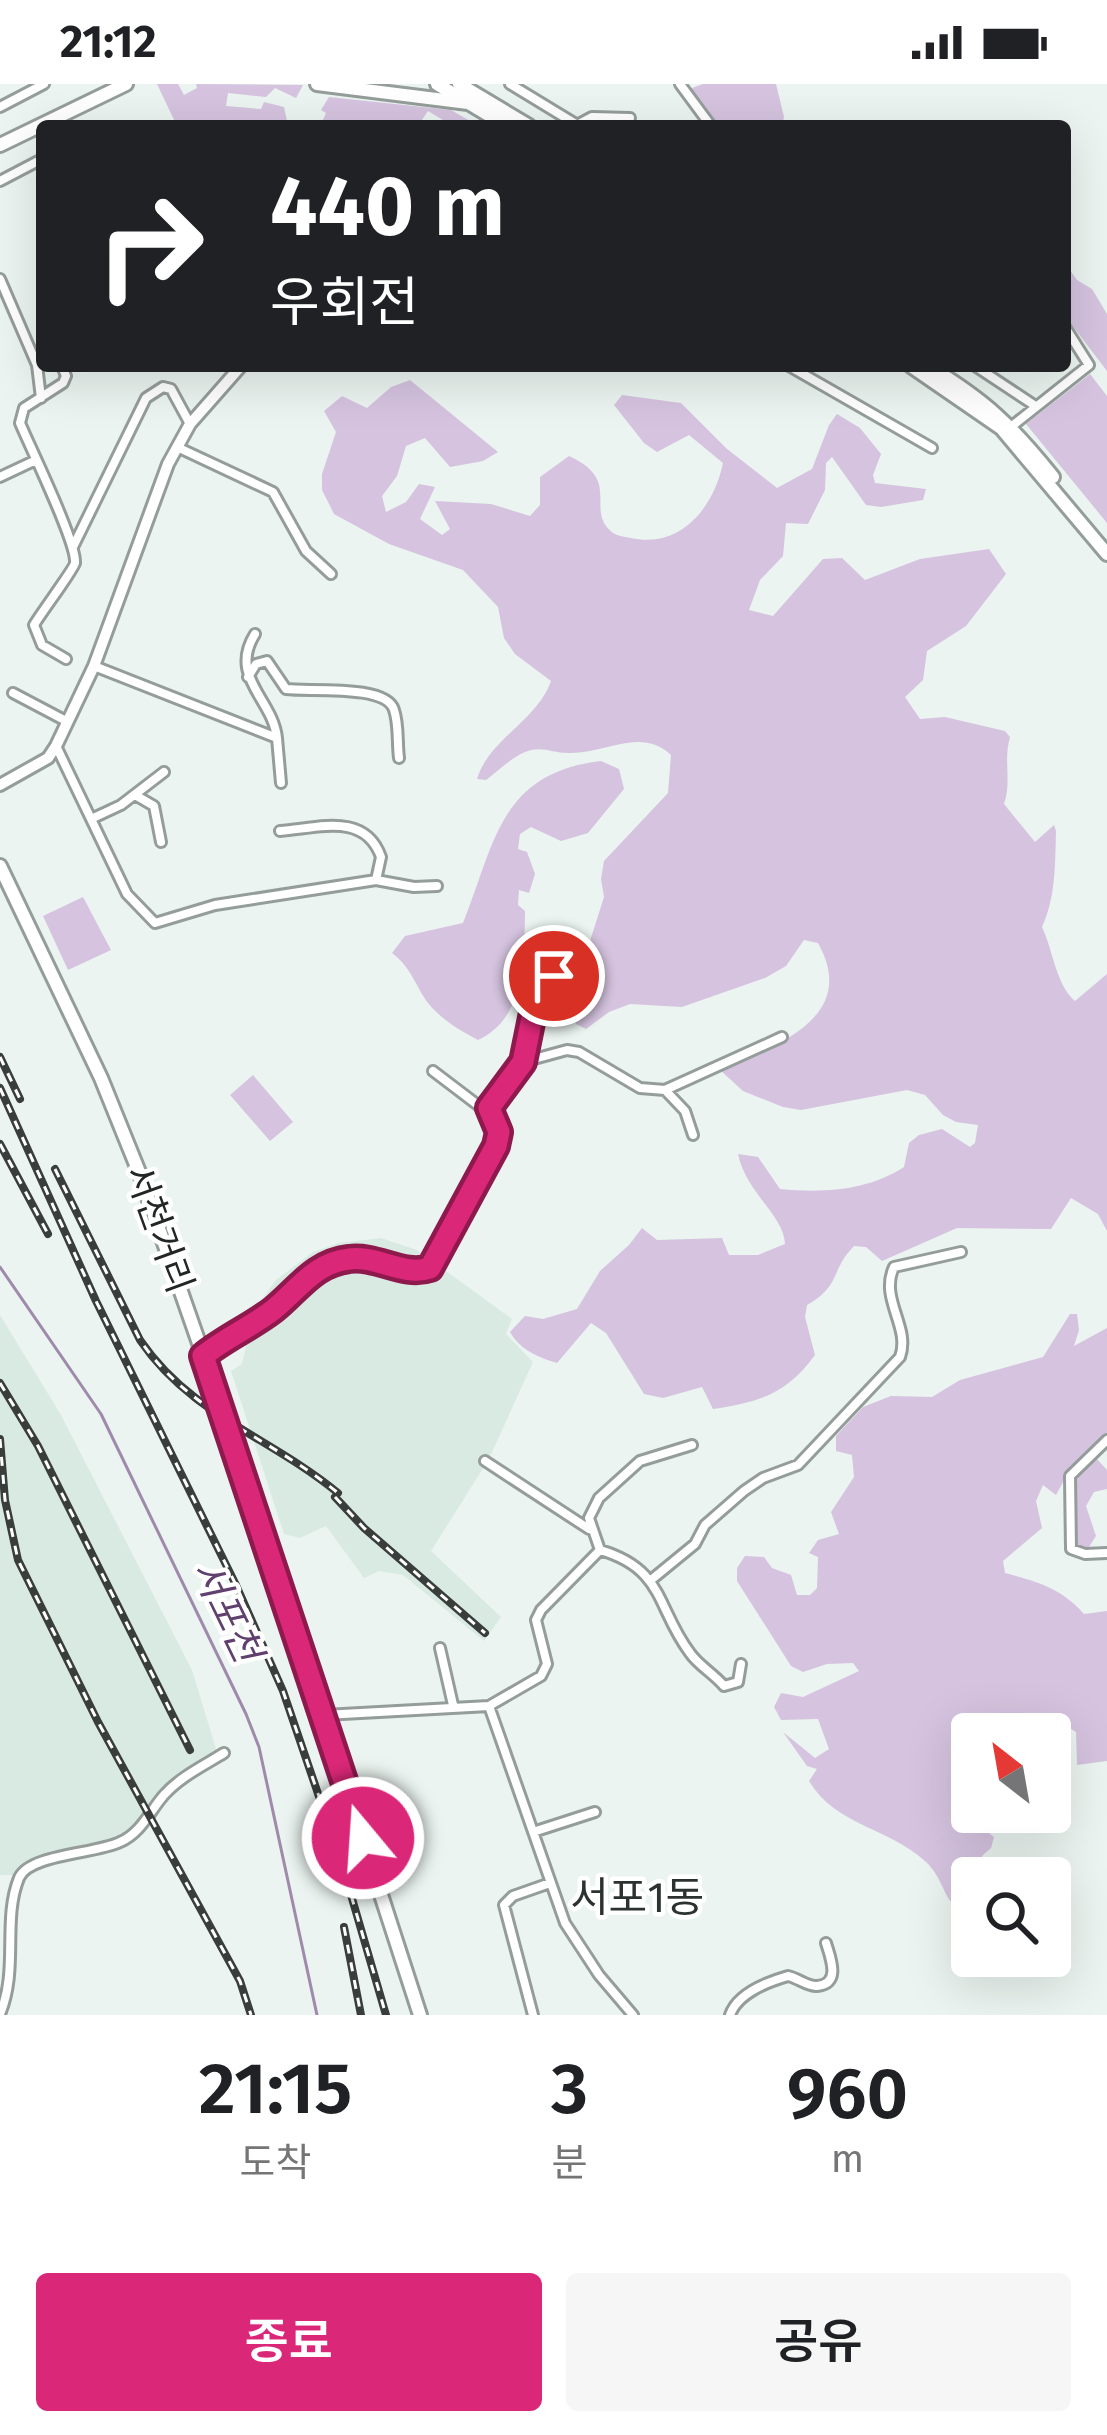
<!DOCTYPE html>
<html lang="ko">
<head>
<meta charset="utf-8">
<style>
	:root { --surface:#fff; --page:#f6f6f6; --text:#202124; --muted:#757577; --accent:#db2777 }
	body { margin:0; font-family:"Fira Sans","Noto Sans KR",sans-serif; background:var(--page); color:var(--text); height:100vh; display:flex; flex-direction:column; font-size:45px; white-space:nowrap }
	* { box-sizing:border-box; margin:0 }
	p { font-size:39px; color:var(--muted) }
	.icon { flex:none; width:66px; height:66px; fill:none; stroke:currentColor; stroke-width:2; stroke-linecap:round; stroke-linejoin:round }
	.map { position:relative; height:1931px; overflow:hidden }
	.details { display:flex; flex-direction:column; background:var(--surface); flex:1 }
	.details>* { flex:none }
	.banner { position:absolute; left:36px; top:36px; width:1035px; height:252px; border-radius:12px; box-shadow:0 12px 48px #0002; background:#202124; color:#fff; overflow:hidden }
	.needle { width:78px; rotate:329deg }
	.tools { position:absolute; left:951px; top:1629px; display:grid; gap:24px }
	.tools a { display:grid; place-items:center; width:120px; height:120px; border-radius:12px; background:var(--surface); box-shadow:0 12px 48px #0002; font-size:60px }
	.pin { position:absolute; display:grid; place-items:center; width:102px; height:102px; color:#fff; margin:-51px; border:6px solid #fff; border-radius:50%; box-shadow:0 3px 12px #0007 }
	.me { position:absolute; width:132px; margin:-66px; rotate:342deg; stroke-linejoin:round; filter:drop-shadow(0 0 9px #0008) }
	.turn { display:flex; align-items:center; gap:42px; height:252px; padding:0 36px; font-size:54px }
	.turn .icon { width:156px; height:156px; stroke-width:2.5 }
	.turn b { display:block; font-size:84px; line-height:102px }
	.eta { display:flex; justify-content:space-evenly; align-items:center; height:204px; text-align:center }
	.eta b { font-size:72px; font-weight:600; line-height:84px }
	.primary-button { display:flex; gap:24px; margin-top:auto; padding:24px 36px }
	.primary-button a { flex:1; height:138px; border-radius:12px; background:var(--accent); color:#fff; font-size:48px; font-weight:600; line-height:138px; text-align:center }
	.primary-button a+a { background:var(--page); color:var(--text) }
	.status { display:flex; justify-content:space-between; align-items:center; height:84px; padding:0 60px; background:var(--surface); direction:ltr }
	.status svg { height:33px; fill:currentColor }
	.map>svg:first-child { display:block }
</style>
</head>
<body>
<div class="status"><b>21:12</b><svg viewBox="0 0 49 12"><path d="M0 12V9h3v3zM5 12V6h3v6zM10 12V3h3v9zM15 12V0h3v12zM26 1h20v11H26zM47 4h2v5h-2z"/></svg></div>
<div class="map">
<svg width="1107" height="1931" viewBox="0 0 1107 1931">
	<rect width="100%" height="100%" fill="#ebf4f0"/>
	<!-- built -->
	<path fill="#d9eae3" d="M381,1154L417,1166L512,1235L506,1250L533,1278L489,1375L431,1467L501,1533L484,1557L403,1491L379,1487L364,1494L326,1442L300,1454L284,1450L231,1287L242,1280L253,1228L276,1196L313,1168L339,1159Z
		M0,1231L61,1331L192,1586L217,1668L163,1703L133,1746L114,1757L32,1775L17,1791H0Z"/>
	<!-- green -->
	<path fill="#d5c3df" d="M157,0H178L184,11L197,4L196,0L303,1L296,14L275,4L266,13L228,9L226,22L261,25L264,18L284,23L288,42H177Z
		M703,0H776L784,33L782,42H716L691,9L692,4Z
		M329,13L451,26L477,41L453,42L428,27L418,42H391L386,36L378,42H320L326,29L321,26Z
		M1065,179L1077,196L1092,205L1107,230V287L1065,232Z
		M1090,290L1107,312V439L1026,340Z
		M410,296L498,368L483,377L450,383L425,354L406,362L397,392L382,412L386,428L406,418L419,400L435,403L420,435L442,451L450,445L435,417L491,420L530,432L540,421V393L569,372C624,397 583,426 613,449C618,452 625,453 631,454C681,465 714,423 723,379L689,351L657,368L644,359L614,321L622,311L681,319L727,365L777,404L812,385L829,341L837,330L860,344L881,370L873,391L875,399L926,405L923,416L881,423L866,421L832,373L826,379L825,406L808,440L786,439L783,472L760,496L749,526L773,532L823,475L842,474L865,496L920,475L989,465L1006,490L966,542L927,567L923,596L905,613L920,635L945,633L1005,647L1010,653C1003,677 1012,697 1004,720L1035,758L1054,741L1056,747C1055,779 1056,813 1042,843C1053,866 1056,901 1075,917L1107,890V1147L1098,1130L1071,1114L1051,1145L957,1144L882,1177L866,1163L854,1162C830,1186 842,1201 807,1221L805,1233L815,1271C787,1310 759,1318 713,1325L702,1303L663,1314L644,1310L606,1249L591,1239L557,1279C538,1273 520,1266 510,1248L525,1232L543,1235L577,1225L600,1187L629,1161L642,1144L657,1156L722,1154L729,1171H758L785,1160C784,1131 746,1109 738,1070L758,1073L780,1105C823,1109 867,1107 904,1083L909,1059L919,1051L942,1045L970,1063L975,1059L978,1041L956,1038L943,1031L925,1011L907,1006L801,1026L783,1023L743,1007L720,986C775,962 860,934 818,859L804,856L786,882L765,894L682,923L630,920L609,928L586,945L576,940L575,914L561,912L563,905L576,901L604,813L601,795L604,777L668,709L671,671C641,643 607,669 571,669C553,670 543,661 525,668C511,674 498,687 486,696L477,695C489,655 537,637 551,597L515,570L504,554L498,523L463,486L389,460L334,430L322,406V390L336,348L324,327L342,312L367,324L391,303Z
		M601,677L619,685L624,705L588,749L561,757L531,743L520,750L518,765L527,768L535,790L529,809L519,806L518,821L525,827C524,873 526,934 478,956C459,946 442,936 428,919C415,901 411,883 392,869L405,852L463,839C495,760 499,689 601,677Z
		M83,813L111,866L68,886L43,832Z
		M253,991L293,1038L270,1057L230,1011Z
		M1070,1230H1077L1079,1246L1074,1262L1107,1244V1350L1069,1387L1056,1411L1043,1401L1036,1417L1042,1444L1003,1477L1005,1489C1038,1498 1061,1504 1084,1530L1107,1527V1677L1077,1681L1076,1648L1066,1642L1051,1645L1049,1650H1033L1020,1644L1010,1650H972C972,1686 962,1731 994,1753L991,1764L982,1772L983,1794H972V1834C941,1821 947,1797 925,1777C889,1744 835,1741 809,1697L817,1685L807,1682L783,1648L815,1674L829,1665L818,1635L781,1636L774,1623L781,1609L803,1613L859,1587L853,1579L827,1580L803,1588L791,1582L737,1497V1484L745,1472L764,1473L772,1484L791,1491L797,1511H810L817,1504L818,1473L809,1469L818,1456L839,1450L831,1428L854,1393L852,1371L836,1367V1352L863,1323L891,1312L932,1313L960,1296L1043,1273Z
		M1096,1374L1107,1386V1405L1094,1408L1086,1422L1096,1452L1087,1466L1080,1467L1072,1459L1073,1396Z"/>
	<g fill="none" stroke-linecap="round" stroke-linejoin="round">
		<!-- stream -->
		<path stroke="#9f8aab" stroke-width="3" d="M0,1183L101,1330L246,1630L259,1663L317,1931"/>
		<defs>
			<path id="minor" d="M510,0L579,42
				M680,0L711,42
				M0,23L44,0
				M577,41L592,33L630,34
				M0,97L42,75
				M0,195L37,281L41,314
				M62,282L66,292L63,299L24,324L20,339C30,363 77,459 75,479C74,485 41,529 34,541L42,561L66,575
				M789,282L932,364
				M975,282L1034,321
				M1012,342L1089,281L1065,243
				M177,363L273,408L306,467L331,490
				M0,393L36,376
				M73,463L146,314L163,303L171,305L190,340
				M255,550C228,593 273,615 277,654
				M94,582L277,654L281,699
				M248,593L256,580L267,577L286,605C309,608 387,600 394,626C399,640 397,659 399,674
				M13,609L68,638
				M56,662L127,810L155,839L215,821L376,796L381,773C365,728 319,744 280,747
				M135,711L154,722L161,758
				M91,735L121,721L164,688
				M376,796L414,803L437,802
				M523,977L535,919L555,893
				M433,987L479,1022L489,1024
				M665,1006L782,953
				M205,1271C225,1254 247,1244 269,1229C295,1210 311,1181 346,1175C375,1170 402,1193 430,1183L496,1062L499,1048L489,1024L523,978L567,966L579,968L640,1004L665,1006L685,1027L693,1051
				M1107,1356L1070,1392L1071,1465L1085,1470L1107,1469
				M485,1377L589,1445
				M600,1466L589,1434L599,1414L640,1377L692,1361
				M651,1496L695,1460L705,1441L744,1407L763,1394L798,1381L900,1273C911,1243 879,1215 894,1183L961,1168
				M440,1564L453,1621
				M489,1622L565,1839L599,1891L633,1931
				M324,1631L489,1622L541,1592L547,1580L536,1536L541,1526L600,1466C665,1485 656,1524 690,1569C698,1581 714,1590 724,1602L738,1598L741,1580
				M533,1748L595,1728
				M0,1930C19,1885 2,1836 19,1794C29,1770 96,1770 120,1758C141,1749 150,1727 164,1711C180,1693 203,1682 224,1669
				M533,1931L504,1821L513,1812L550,1799
				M730,1931C737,1910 767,1898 788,1892C798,1894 808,1903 817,1902C842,1900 830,1873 826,1859"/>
			<path id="tertiary" d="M0,701L48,674L56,662L94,582L168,380L190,340L241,282"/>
			<path id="primary" d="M317,0L468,19
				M437,0L507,42
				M459,0L529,42
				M0,61L126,0
				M911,282L1001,344L1107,470
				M928,282C986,317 1011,341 1053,393
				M0,782L101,994L141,1093L245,1391L420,1931"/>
		</defs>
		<!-- minor casing -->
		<use href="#minor" stroke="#959d9a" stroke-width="14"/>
		<!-- tertiary casing -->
		<use href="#tertiary" stroke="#959d9a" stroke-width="16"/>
		<!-- primary casing -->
		<use href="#primary" stroke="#959d9a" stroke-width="18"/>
		<!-- minor -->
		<use href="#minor" stroke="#fff" stroke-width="8"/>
		<!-- tertiary -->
		<use href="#tertiary" stroke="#fff" stroke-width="10"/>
		<!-- primary -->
		<use href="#primary" stroke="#fff" stroke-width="12"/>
		<defs>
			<path id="rail" d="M0,973L20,1015
				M0,1004L96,1217L236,1501L283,1607L342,1780L386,1931
				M0,1060L48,1150
				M55,1085L140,1256C191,1331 270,1353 338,1409
				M0,1299L38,1362L190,1666
				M0,1355L5,1416L18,1476L98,1638L240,1897L251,1931
				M335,1413L364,1444L485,1549
				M344,1843L361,1931"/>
		</defs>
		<!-- rail casing -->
		<use href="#rail" stroke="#393e3c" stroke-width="8"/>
		<!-- rail -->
		<use href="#rail" stroke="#fff" stroke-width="3" stroke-dasharray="9" stroke-linecap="butt"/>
	</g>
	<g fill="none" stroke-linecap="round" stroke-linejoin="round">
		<defs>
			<path id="route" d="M363,1754L203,1272C225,1254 251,1243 273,1226C298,1206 314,1179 349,1175C377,1171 403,1193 430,1184L496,1062L499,1048L489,1024L523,978L535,919L554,892"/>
		</defs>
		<!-- route casing -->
		<use href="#route" stroke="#8e194d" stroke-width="30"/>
		<!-- route -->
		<use href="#route" stroke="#db2777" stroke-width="21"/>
	</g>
	<g text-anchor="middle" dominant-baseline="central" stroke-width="9" stroke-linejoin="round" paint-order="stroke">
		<!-- street labels -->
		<g font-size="36" fill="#222624" stroke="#fff">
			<text transform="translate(159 1145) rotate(70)">서천거리</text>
		</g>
		<!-- water labels -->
		<g font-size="39" font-style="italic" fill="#5f406f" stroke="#fff">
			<text transform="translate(226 1527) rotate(64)">서포천</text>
		</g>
		<!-- quarter labels -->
		<g font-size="42" fill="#2b322f" stroke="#fff">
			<text x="637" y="1814">서포1동</text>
		</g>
	</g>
</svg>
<div class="tools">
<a><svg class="needle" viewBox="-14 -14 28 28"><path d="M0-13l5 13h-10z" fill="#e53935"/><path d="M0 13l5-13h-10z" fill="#757577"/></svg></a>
<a><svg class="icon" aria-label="search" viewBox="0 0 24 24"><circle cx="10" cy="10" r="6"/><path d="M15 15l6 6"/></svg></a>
</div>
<div class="pin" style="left:554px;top:892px;background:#d93025"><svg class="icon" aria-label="arrive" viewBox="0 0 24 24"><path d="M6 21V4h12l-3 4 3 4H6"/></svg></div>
<svg class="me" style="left:363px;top:1754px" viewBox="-20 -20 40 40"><circle r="17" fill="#db2777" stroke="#fff" stroke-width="3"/><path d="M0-11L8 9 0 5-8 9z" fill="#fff"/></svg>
<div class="banner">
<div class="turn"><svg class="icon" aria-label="right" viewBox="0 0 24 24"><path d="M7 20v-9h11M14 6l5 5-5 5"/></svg><div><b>440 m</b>우회전</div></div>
</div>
</div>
<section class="details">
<div class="eta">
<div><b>21:15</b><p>도착</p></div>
<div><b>3</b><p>분</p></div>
<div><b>960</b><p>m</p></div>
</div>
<div class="primary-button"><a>종료</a><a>공유</a></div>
</section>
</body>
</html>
